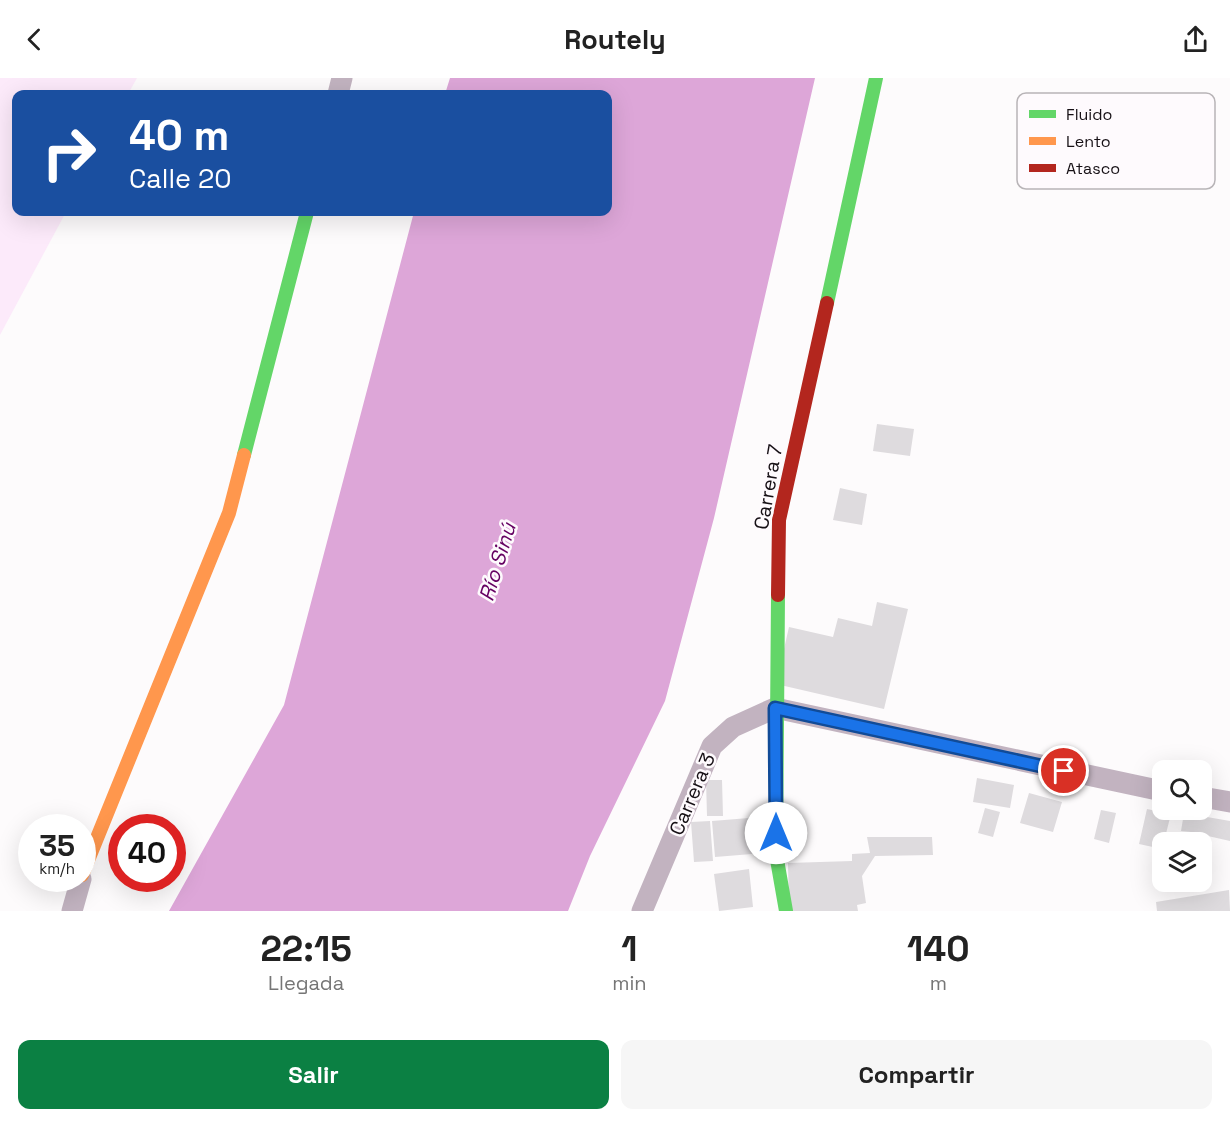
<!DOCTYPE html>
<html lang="es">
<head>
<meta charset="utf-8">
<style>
	:root { --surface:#fff; --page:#f6f6f6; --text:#222; --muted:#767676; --accent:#0b8043 }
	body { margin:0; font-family:"Space Grotesk",sans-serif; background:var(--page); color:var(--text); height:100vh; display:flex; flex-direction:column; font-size:22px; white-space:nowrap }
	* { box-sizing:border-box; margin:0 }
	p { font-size:20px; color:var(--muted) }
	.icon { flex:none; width:33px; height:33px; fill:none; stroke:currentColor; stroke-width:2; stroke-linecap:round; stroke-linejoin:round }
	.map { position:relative; height:833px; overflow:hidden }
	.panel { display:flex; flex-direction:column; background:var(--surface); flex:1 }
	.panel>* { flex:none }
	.guide { position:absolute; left:12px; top:12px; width:600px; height:126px; border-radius:12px; box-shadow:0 6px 24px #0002; background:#1a4fa0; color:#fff; overflow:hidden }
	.controls { position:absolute; left:1152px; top:682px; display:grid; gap:12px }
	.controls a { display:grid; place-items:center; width:60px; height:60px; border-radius:12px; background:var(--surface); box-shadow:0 6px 24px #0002; font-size:30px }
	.speed { position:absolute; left:18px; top:736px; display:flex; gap:12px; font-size:30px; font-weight:700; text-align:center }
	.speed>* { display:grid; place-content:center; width:78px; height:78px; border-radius:50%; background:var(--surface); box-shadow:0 6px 24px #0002; line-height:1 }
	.speed small { font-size:15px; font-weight:400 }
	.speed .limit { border:9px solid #d22; background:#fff; color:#111 }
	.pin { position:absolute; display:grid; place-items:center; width:51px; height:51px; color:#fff; margin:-26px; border:3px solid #fff; border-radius:50%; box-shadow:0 2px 6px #0007 }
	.me { position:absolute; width:66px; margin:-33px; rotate:0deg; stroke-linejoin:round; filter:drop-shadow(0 0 4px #0008) }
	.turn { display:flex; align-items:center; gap:21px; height:126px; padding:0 18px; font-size:27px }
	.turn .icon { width:78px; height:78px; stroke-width:2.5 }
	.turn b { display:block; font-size:42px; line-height:51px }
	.eta { display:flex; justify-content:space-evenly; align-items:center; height:102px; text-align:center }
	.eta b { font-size:36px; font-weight:700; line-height:42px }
	.primary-button { display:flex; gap:12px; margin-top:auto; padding:12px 18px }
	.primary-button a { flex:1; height:69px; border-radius:12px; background:var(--accent); color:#fff; font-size:24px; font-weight:700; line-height:69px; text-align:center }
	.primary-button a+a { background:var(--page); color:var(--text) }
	header { display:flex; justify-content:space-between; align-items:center; height:78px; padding:0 18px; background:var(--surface); font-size:27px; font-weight:700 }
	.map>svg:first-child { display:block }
</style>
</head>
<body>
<header><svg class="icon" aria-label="back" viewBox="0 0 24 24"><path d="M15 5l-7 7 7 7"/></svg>Routely<svg class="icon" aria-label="share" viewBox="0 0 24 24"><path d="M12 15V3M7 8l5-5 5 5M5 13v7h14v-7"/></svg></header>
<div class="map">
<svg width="1230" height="833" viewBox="0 0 1230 833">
	<rect width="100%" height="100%" fill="#fdfbfc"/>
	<!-- green -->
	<path fill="#fceafa" d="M0,0H137L128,16H16V134H66L0,257Z"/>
	<!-- water -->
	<path fill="#dda6d8" d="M450,0H815L714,440L665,623L590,778L568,833H169L284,627L414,134H608V16H445Z"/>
	<!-- building -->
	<path fill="#dedbde" d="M877,346L914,351L910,378L873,373Z
		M840,410L867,416L862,447L833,442Z
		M877,524L908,531L884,631L776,606L789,549L833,559L838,540L872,548Z
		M977,700L1014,707L1010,730L973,724Z
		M706,702H722L723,738H707Z
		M1029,715L1062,724L1053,754L1020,745Z
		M985,730L1000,734L993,759L978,755Z
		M1147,731L1171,736L1162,771L1139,766Z
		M1101,732L1116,735L1109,765L1094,761Z
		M1184,735L1230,743V763L1208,758L1203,786L1202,765H1189L1191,754L1181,753Z
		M749,740L752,776L715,779L712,743Z
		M710,743L713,783L694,784L691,744Z
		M867,759H932L933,777L875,778L862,798L866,825L857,827L858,833H789L788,785L852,783V776L870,775Z
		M749,791L753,829L719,833L714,796Z
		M1229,812L1230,833H1157L1156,824Z"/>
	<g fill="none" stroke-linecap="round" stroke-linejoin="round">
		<!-- street -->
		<path stroke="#c2b3c0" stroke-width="21" d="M338,16L342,0
			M1202,719L1230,724
			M72,833L81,801
			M642,833L712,668L733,649L775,630L1162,713"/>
		<!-- fast -->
		<path stroke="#63d668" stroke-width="14" d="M827,225L876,0
			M244,377L307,134
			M778,517L776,776L786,833"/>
		<!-- slow -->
		<path stroke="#ff974d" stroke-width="14" d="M82,797L229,435L244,377"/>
		<!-- jam -->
		<path stroke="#b3261e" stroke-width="14" d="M778,517L779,442L827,225"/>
	</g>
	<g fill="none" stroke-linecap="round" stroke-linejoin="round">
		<defs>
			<path id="route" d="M776,755L775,630L1064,693"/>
		</defs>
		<!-- route casing -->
		<use href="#route" stroke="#114b97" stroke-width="15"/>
		<!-- route -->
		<use href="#route" stroke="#1a73e8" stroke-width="10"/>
	</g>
	<g text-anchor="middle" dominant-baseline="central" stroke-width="5" stroke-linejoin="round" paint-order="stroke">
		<!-- street labels -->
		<g font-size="20" fill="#161015" stroke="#fefafd">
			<text transform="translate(768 409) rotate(-80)">Carrera 7</text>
			<text transform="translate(692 716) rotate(-67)">Carrera 3</text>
		</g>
		<!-- water labels -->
		<g font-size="21" font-style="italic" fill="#650162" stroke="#fefafd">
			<text transform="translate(497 484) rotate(-73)">Río Sinú</text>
		</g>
	</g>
	<!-- legend -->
	<rect x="1017" y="15" width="198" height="96" rx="9" fill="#fefafd" stroke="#b8b4b7" stroke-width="1.5"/>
	<rect x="1029" y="32" width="27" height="8" fill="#63d668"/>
	<rect x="1029" y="59" width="27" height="8" fill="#ff974d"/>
	<rect x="1029" y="86" width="27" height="8" fill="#b3261e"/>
	<g font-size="16" fill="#161015">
		<text x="1066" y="42">Fluido</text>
		<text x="1066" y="69">Lento</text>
		<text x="1066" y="96">Atasco</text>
	</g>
</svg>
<div class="controls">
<a><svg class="icon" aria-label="search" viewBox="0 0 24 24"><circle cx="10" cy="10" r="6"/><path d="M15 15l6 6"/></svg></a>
<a><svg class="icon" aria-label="layers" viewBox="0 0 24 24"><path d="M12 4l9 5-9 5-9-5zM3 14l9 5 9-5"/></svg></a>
</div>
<div class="speed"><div>35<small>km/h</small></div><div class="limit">40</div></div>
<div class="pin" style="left:1064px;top:693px;background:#d93025"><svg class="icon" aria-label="arrive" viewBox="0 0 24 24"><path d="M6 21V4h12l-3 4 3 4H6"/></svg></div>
<svg class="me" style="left:776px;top:755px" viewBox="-20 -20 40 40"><circle r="19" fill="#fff"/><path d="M0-13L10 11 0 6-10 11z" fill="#1a73e8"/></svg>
<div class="guide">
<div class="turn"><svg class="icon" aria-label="right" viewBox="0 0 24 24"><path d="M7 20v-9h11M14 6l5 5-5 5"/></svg><div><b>40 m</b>Calle 20</div></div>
</div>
</div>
<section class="panel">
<div class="eta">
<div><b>22:15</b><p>Llegada</p></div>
<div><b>1</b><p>min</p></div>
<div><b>140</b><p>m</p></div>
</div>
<div class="primary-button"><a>Salir</a><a>Compartir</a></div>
</section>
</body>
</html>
